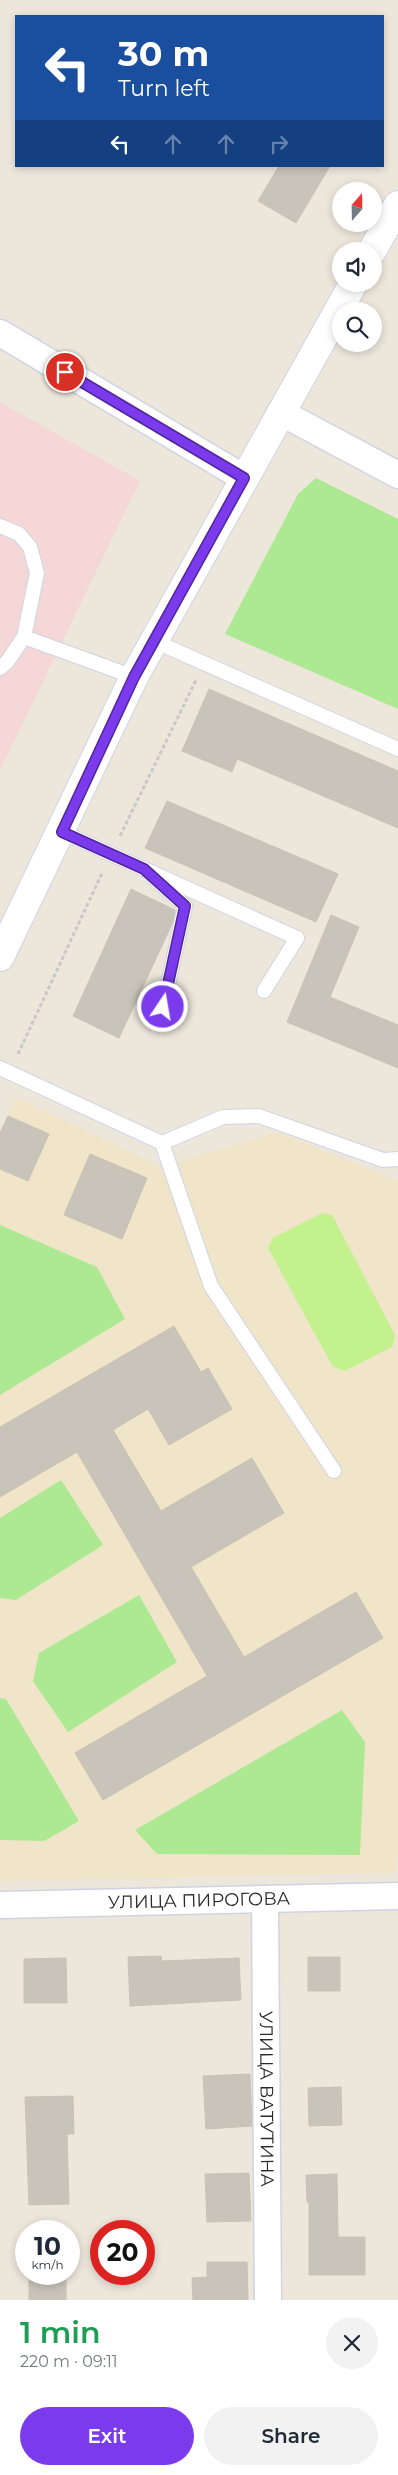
<!DOCTYPE html>
<html lang="en">
<head>
<meta charset="utf-8">
<style>
	:root { --surface:#fff; --page:#f2f2f3; --text:#1f2937; --muted:#747a83; --accent:#7c3aed }
	body { margin:0; font-family:Montserrat,sans-serif; background:var(--page); color:var(--text); height:100vh; display:flex; flex-direction:column; font-size:19px; white-space:nowrap }
	* { box-sizing:border-box; margin:0 }
	p { font-size:16px; color:var(--muted) }
	.icon { flex:none; width:28px; height:28px; fill:none; stroke:currentColor; stroke-width:2; stroke-linecap:round; stroke-linejoin:round }
	.map { position:relative; height:2300px; overflow:hidden }
	.drawer { display:flex; flex-direction:column; background:var(--surface); flex:1 }
	.drawer>* { flex:none }
	.guide { position:absolute; left:15px; top:15px; width:369px; height:152px; border-radius:0px; box-shadow:0 2px 8px #0003; background:#1a4fa0; color:#fff; overflow:hidden }
	.needle { width:32px; rotate:20deg }
	.fabs { position:absolute; left:332px; top:182px; display:grid; gap:10px }
	.fabs a { display:grid; place-items:center; width:50px; height:50px; border-radius:50%; background:var(--surface); box-shadow:0 2px 8px #0003; font-size:25px }
	.speed { position:absolute; left:15px; top:2220px; display:flex; gap:10px; font-size:25px; font-weight:700; text-align:center }
	.speed>* { display:grid; place-content:center; width:65px; height:65px; border-radius:50%; background:var(--surface); box-shadow:0 2px 8px #0003; line-height:1 }
	.speed small { font-size:12px; font-weight:400 }
	.speed .limit { border:8px solid #d22; background:#fff; color:#111 }
	.pin { position:absolute; display:grid; place-items:center; width:42px; height:42px; color:#fff; margin:-21px; border:2px solid #fff; border-radius:50%; box-shadow:0 1px 5px #0007 }
	.me { position:absolute; width:55px; margin:-28px; rotate:12deg; stroke-linejoin:round; filter:drop-shadow(0 0 4px #0008) }
	.turn { display:flex; align-items:center; gap:18px; height:105px; padding:0 20px; font-size:22px }
	.turn .icon { width:65px; height:65px; stroke-width:2.5 }
	.turn b { display:block; font-size:35px; line-height:42px }
	.lanes { display:flex; align-items:center; height:48px; padding:0 20px; background:#0003; justify-content:center; gap:25px; direction:ltr }
	.lanes .off { opacity:.35 }
	.round { display:grid; place-items:center; flex:none; width:52px; height:52px; border-radius:26px; background:var(--page) }
	.overview { display:flex; align-items:center; justify-content:space-between; height:85px; padding:0 20px }
	h1 { font-size:30px; font-weight:600; line-height:38px; color:#1e9e55 }
	.button { display:flex; gap:10px; margin-top:auto; padding:10px 20px }
	.button a { flex:1; height:58px; border-radius:30px; background:var(--accent); color:#fff; font-size:20px; font-weight:600; line-height:58px; text-align:center }
	.button a+a { background:var(--page); color:var(--text) }
	.map>svg:first-child { display:block }
</style>
</head>
<body>
<div class="map">
<svg width="398" height="2300" viewBox="0 0 398 2300">
	<rect width="100%" height="100%" fill="#ede6db"/>
	<!-- education -->
	<path fill="#f0e5c8" d="M16,1097L161,1167L278,1132L398,1181V1848L396,1873L0,1881V1132Z"/>
	<!-- medical -->
	<path fill="#f5d7d7" d="M0,402L140,481L0,770Z"/>
	<!-- green -->
	<path fill="#ade992" d="M316,478L398,519V709L225,634L298,494Z
		M0,1225L97,1267L125,1319L0,1395Z
		M61,1480L103,1545L16,1600L0,1598V1518Z
		M139,1595L177,1662L68,1732L33,1681L39,1653Z
		M0,1698L6,1699L79,1821L44,1841L0,1840Z
		M342,1710L365,1742L360,1855L157,1854L135,1830Z"/>
	<!-- pitch -->
	<path fill="#c3f18d" d="M322,1213L332,1215L395,1335L392,1347L345,1371L333,1367L268,1248L273,1238Z"/>
	<!-- building -->
	<path fill="#c8c4b9" stroke="#c9c2b4" d="M279,166H330L296,223L258,201Z
		M209,689L398,771V828L237,759L232,772L182,751Z
		M167,801L338,874L316,922L145,848Z
		M131,889L175,910L173,922L119,1038L73,1016Z
		M331,915L359,927L330,997L398,1025V1068L287,1022Z
		M8,1116L49,1134L28,1181L0,1169V1133Z
		M90,1154L147,1178L122,1239L64,1215Z
		M174,1326L201,1372L208,1368L232,1409L169,1445L148,1409L113,1430L161,1511L252,1458L284,1513L191,1567L244,1657L356,1592L383,1638L103,1800L75,1753L207,1676L77,1452L0,1497V1427Z
		M161,1956L162,1961L239,1958L241,2000L130,2006L128,1957Z
		M308,1957H340V1991H308Z
		M66,1958L67,2003H24V1959Z
		M250,2074L252,2126L206,2129L203,2076Z
		M341,2087L342,2125L309,2126L308,2088Z
		M73,2096L74,2134H67L69,2204L29,2205L25,2097Z
		M249,2173L251,2221L207,2222L205,2174Z
		M337,2174L338,2237H365V2275H309V2202H307L306,2175Z
		M207,2262H247L248,2300H193L192,2278L207,2277Z
		M29,2274H66V2300H29Z"/>
	<g fill="none" stroke-linecap="round" stroke-linejoin="round">
		<defs>
			<path id="lane" d="M0,526L19,534L30,547L37,573L24,637L7,662L0,668
				M24,637L134,677
				M154,641L398,749
				M62,832L297,938L264,991
				M154,878L185,906L163,1007
				M0,1068L162,1143L211,1286L334,1471
				M162,1143L223,1117L259,1116L383,1160L398,1159"/>
			<g id="street">
				<path d="M0,333L244,478"/>
				<path d="M280,412L398,475"/>
				<path id="s1" d="M265,1899L268,2300"/>
				<path id="s2" d="M0,1905L398,1896"/>
			</g>
			<path id="secondary" d="M372,251L398,205
				M0,957L134,677L353,284"/>
		</defs>
		<!-- lane casing -->
		<use href="#lane" stroke="#d0d3e4" stroke-width="16"/>
		<!-- street casing -->
		<use href="#street" stroke="#d0d3e4" stroke-width="29"/>
		<!-- secondary casing -->
		<use href="#secondary" stroke="#d0d3e4" stroke-width="30"/>
		<!-- path -->
		<path stroke="#c8c8c8" stroke-width="3" stroke-dasharray="4 2.5" stroke-linecap="butt" d="M120,836L196,680
			M18,1054L103,871"/>
		<!-- lane -->
		<use href="#lane" stroke="#fff" stroke-width="14"/>
		<!-- street -->
		<use href="#street" stroke="#fff" stroke-width="26"/>
		<!-- secondary -->
		<use href="#secondary" stroke="#fff" stroke-width="28"/>
	</g>
	<g fill="none" stroke-linecap="round" stroke-linejoin="round">
		<defs>
			<path id="route" d="M65,372L244,478L134,677L62,832L144,869L185,906L163,1007"/>
		</defs>
		<!-- route casing -->
		<use href="#route" stroke="#51269a" stroke-width="12"/>
		<!-- route -->
		<use href="#route" stroke="#7c3aed" stroke-width="9"/>
	</g>
	<g text-anchor="middle" dominant-baseline="central" stroke-width="4" stroke-linejoin="round" paint-order="stroke">
		<!-- street labels -->
		<g font-size="18" fill="#2a2a2a" stroke="#fff">
			<text stroke="none"><textPath href="#s2" startOffset="199">УЛИЦА ПИРОГОВА</textPath></text>
			<text stroke="none"><textPath href="#s1" startOffset="200">УЛИЦА ВАТУТИНА</textPath></text>
		</g>
	</g>
</svg>
<div class="fabs">
<a><svg class="needle" viewBox="-14 -14 28 28"><path d="M0-13l5 13h-10z" fill="#e53935"/><path d="M0 13l5-13h-10z" fill="#747a83"/></svg></a>
<a><svg class="icon" aria-label="sound" viewBox="0 0 24 24"><path d="M4 9h4l5-4v14l-5-4H4zM17 9q2 3 0 6"/></svg></a>
<a><svg class="icon" aria-label="search" viewBox="0 0 24 24"><circle cx="10" cy="10" r="6"/><path d="M15 15l6 6"/></svg></a>
</div>
<div class="speed"><div>10<small>km/h</small></div><div class="limit">20</div></div>
<div class="pin" style="left:65px;top:372px;background:#d93025"><svg class="icon" aria-label="arrive" viewBox="0 0 24 24"><path d="M6 21V4h12l-3 4 3 4H6"/></svg></div>
<svg class="me" style="left:163px;top:1007px" viewBox="-20 -20 40 40"><circle r="17" fill="#7c3aed" stroke="#fff" stroke-width="3"/><path d="M0-11L8 9 0 5-8 9z" fill="#fff"/></svg>
<div class="guide">
<div class="turn"><svg class="icon" aria-label="left" viewBox="0 0 24 24"><path d="M17 20v-9H6M10 6l-5 5 5 5"/></svg><div><b>30 m</b>Turn left</div></div>
<div class="lanes"><svg class="icon" aria-label="left" viewBox="0 0 24 24"><path d="M17 20v-9H6M10 6l-5 5 5 5"/></svg><svg class="icon off" aria-label="ahead" viewBox="0 0 24 24"><path d="M12 20V5M6 11l6-6 6 6"/></svg><svg class="icon off" aria-label="ahead" viewBox="0 0 24 24"><path d="M12 20V5M6 11l6-6 6 6"/></svg><svg class="icon off" aria-label="right" viewBox="0 0 24 24"><path d="M7 20v-9h11M14 6l5 5-5 5"/></svg></div>
</div>
</div>
<section class="drawer">
<div class="overview"><div><h1>1 min</h1><p>220 m · 09:11</p></div><a class="round"><svg class="icon" aria-label="close" viewBox="0 0 24 24"><path d="M6 6l12 12M18 6L6 18"/></svg></a></div>
<div class="button"><a>Exit</a><a>Share</a></div>
</section>
</body>
</html>
